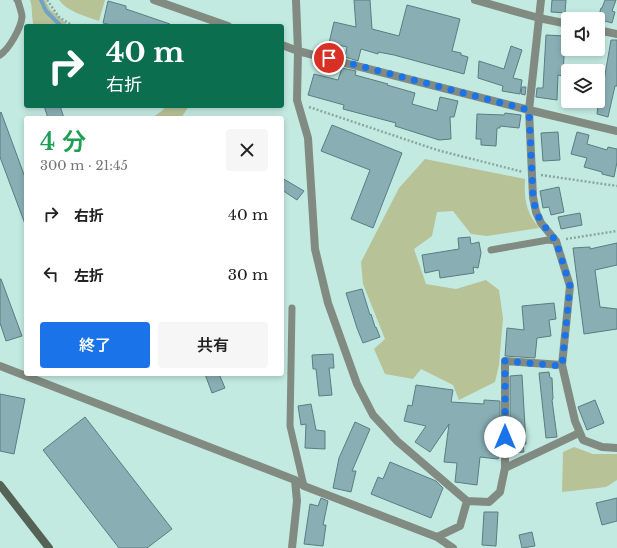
<!DOCTYPE html>
<html lang="ja">
<head>
<meta charset="utf-8">
<style>
	:root { --surface:#fff; --page:#f6f6f6; --text:#222; --muted:#767676; --accent:#1a73e8 }
	body { margin:0; font-family:"Libre Baskerville","Noto Sans JP",serif; background:var(--page); color:var(--text); height:100vh; display:flex; flex-direction:column; font-size:15px; white-space:nowrap }
	* { box-sizing:border-box; margin:0 }
	p { font-size:13px; color:var(--muted) }
	.icon { flex:none; width:22px; height:22px; fill:none; stroke:currentColor; stroke-width:2; stroke-linecap:round; stroke-linejoin:round }
	.map { position:relative; flex:1; overflow:hidden }
	.details { position:absolute; left:24px; top:116px; width:260px; height:260px; display:flex; flex-direction:column; background:var(--surface); border-radius:4px; box-shadow:0 2px 6px #0003 }
	.details>* { flex:none }
	.top-card { position:absolute; left:24px; top:24px; width:260px; height:84px; border-radius:4px; box-shadow:0 2px 6px #0003; background:#0b6e4f; color:#fff; overflow:hidden }
	.controls { position:absolute; left:561px; top:12px; display:grid; gap:8px }
	.controls a { display:grid; place-items:center; width:44px; height:44px; border-radius:4px; background:var(--surface); box-shadow:0 2px 6px #0003; font-size:20px }
	.pin { position:absolute; display:grid; place-items:center; width:34px; height:34px; color:#fff; margin:-17px; border:2px solid #fff; border-radius:50%; box-shadow:0 1px 4px #0007 }
	.me { position:absolute; width:44px; margin:-22px; rotate:0deg; stroke-linejoin:round; filter:drop-shadow(0 0 3px #0008) }
	.turn { display:flex; align-items:center; gap:14px; height:84px; padding:0 16px; font-size:18px }
	.turn .icon { width:52px; height:52px; stroke-width:2.5 }
	.turn b { display:block; font-size:28px; line-height:34px }
	.round { display:grid; place-items:center; flex:none; width:42px; height:42px; border-radius:4px; background:var(--page) }
	.overview { display:flex; align-items:center; justify-content:space-between; height:68px; padding:0 16px }
	h1 { font-size:24px; font-weight:600; line-height:30px; color:#1e9e55 }
	.cta { display:flex; gap:8px; margin-top:auto; padding:8px 16px }
	.cta a { flex:1; height:46px; border-radius:4px; background:var(--accent); color:#fff; font-size:16px; font-weight:600; line-height:46px; text-align:center }
	.cta a+a { background:var(--page); color:var(--text) }
	ul { padding:0; list-style:none }
	li { display:flex; align-items:center; gap:12px; height:60px; padding:0 16px }
	li div { flex:1 }
	li b { display:block; font-size:15px }
	li em { font-style:normal }
	.map>svg:first-child { display:block }
</style>
</head>
<body>
<div class="map">
<svg width="617" height="548" viewBox="0 0 617 548">
	<rect width="100%" height="100%" fill="#c3eae1"/>
	<!-- green -->
	<path fill="#b7c297" d="M30,0H45L50,9L69,26H34C31,18 33,8 30,0Z
		M59,0H105L99,21C85,16 68,12 59,0Z
		M165,106H189L181,118H152L163,110Z
		M425,159L525,179C524,200 526,212 539,228L487,236L471,234L453,211L437,212L432,236L414,249L426,284L456,289L486,280L499,290L503,318L499,365L495,382L459,400L453,385L421,369L413,379L385,374L374,349L385,339L363,284L361,262L399,188Z
		M574,447L593,454H617V480L606,487L562,492L563,452Z"/>
	<g fill="none" stroke-linecap="round" stroke-linejoin="round">
		<!-- stream -->
		<path stroke="#6fa2c5" stroke-width="4" d="M41,0L46,11L61,26"/>
	</g>
	<!-- building -->
	<path fill="#89afb5" stroke="#587d83" d="M354,0H370L372,29L399,36L407,5L460,19L452,51L461,53V55L468,57L464,74L394,55L378,52V54L361,49L358,61L345,57L347,47L329,43L334,22L356,27Z
		M552,0H566L565,13L551,12Z
		M605,0H616L612,11L615,12L612,23L598,19L601,8H602Z
		M108,1L126,6V9L170,24V26H116L103,23Z
		M546,35L565,36L563,76L558,75L557,100L536,97L537,88H543Z
		M611,40H617V86H615L608,117L597,114L598,106H597L600,92H602Z
		M511,46L522,50L513,78L522,80L520,94L502,91L503,86L478,78L479,61L504,69Z
		M342,68L356,71L355,75L388,84L387,85L415,93L412,104L437,111L440,97L458,101L454,117H450L451,139L439,140L395,126L396,123L343,109L344,105L308,95L314,74L338,80Z
		M522,87H526L525,95L521,94Z
		M44,106H60L64,118H48Z
		M1,112L26,180V224H25L0,157V113Z
		M505,113L521,115L519,128L500,126V128H497L496,146L481,145V139H476L477,114L504,115Z
		M332,125L402,153L373,228L351,219L370,170L321,151Z
		M558,132L560,160L543,161L541,133Z
		M577,132L589,135L587,144L607,150L608,147L617,149V162L614,177L602,174V172L584,167L587,158L571,154Z
		M282,178L304,191L297,200L282,190Z
		M559,187L564,212L551,215L549,207L543,208L540,191Z
		M580,213L582,225L561,229L558,217Z
		M470,237L471,244L479,242L481,253L478,268L473,267L474,273L440,278L439,270L425,273L422,255L459,249L458,238Z
		M617,243V265L595,270L600,307L617,309V329L584,334L573,248L590,247V249Z
		M0,279H1L22,336L6,341L0,323Z
		M362,289L370,315L371,314L375,327H376L380,337L363,343L357,328L346,293Z
		M554,303L556,319L549,320L551,336L537,338L535,358L505,356L507,328L524,330L522,306Z
		M333,354L334,368H329L332,395L319,396L316,369H313L312,355Z
		M549,372L550,378H552L553,399L552,400L557,437L546,438L539,373Z
		M205,374H219L225,388L212,393Z
		M522,375L526,444L523,445L524,452L510,453V376Z
		M416,385L453,390L451,402L484,404V400L500,401V454L498,459L480,457L477,485L455,482L457,463L444,462L449,424L430,452L415,442L426,426L404,421L408,405L412,406Z
		M0,394L25,399L14,454L0,451Z
		M595,400L604,423L587,430L578,407Z
		M311,404L316,430L325,431V449L305,448L306,424L301,425L298,406Z
		M85,417L172,529L147,548H119L43,450Z
		M355,422L370,429L352,471H356L351,492L333,488L339,458Z
		M390,462L436,481L443,488L431,518L371,494L378,477L383,479Z
		M321,498L328,501L323,525H326L323,546L304,544L310,504L318,506Z
		M617,498V521L602,525L596,503Z
		M484,512H498L496,546L482,545Z
		M532,532L535,546L522,548L519,535Z"/>
	<g fill="none" stroke-linecap="round" stroke-linejoin="round">
		<!-- path -->
		<path stroke="#89a7a0" stroke-width="2.5" stroke-dasharray="2 2" stroke-linecap="butt" d="M47,0L59,17L73,26
			M309,107L437,150L523,172
			M541,175L617,186
			M566,239L617,231"/>
		<!-- lane -->
		<path stroke="#818b82" stroke-width="7" d="M0,55C9,49 21,28 22,17C22,12 19,6 18,1L17,0
			M491,250L548,240L556,241
			M292,308L290,426L304,486"/>
		<!-- street -->
		<path stroke="#818b82" stroke-width="8" d="M154,0L228,26
			M296,0L298,51L297,100L308,138L315,249L328,303L357,384L373,415L397,441L467,501L489,502L500,492L505,468L579,433
			M475,0L539,18L568,24
			M541,0L529,110L533,197L536,212L541,223L556,241L570,286L562,365L575,421L583,440L602,447L617,448
			M598,30L617,34
			M282,45L298,51L529,110L617,131
			M0,366L295,480L304,486L437,537L453,548
			M505,468V361L562,365
			M437,537L460,526L467,501
			M292,548L297,501L295,480"/>
		<!-- secondary -->
		<path stroke="#546356" stroke-width="8" d="M0,485L49,548"/>
	</g>
	<g fill="none" stroke-linecap="round" stroke-linejoin="round">
		<!-- route -->
		<path stroke="#1a73e8" stroke-width="7" stroke-dasharray="0 12.6" d="M329,58L529,110L533,197L536,212L542,223L556,241L570,286L562,366L505,361V437"/>
	</g>
</svg>
<div class="controls">
<a><svg class="icon" aria-label="sound" viewBox="0 0 24 24"><path d="M4 9h4l5-4v14l-5-4H4zM17 9q2 3 0 6"/></svg></a>
<a><svg class="icon" aria-label="layers" viewBox="0 0 24 24"><path d="M12 4l9 5-9 5-9-5zM3 14l9 5 9-5"/></svg></a>
</div>
<div class="pin" style="left:329px;top:58px;background:#d93025"><svg class="icon" aria-label="arrive" viewBox="0 0 24 24"><path d="M6 21V4h12l-3 4 3 4H6"/></svg></div>
<svg class="me" style="left:505px;top:437px" viewBox="-20 -20 40 40"><circle r="19" fill="#fff"/><path d="M0-13L10 11 0 6-10 11z" fill="#1a73e8"/></svg>
<div class="top-card">
<div class="turn"><svg class="icon" aria-label="right" viewBox="0 0 24 24"><path d="M7 20v-9h11M14 6l5 5-5 5"/></svg><div><b>40 m</b>右折</div></div>
</div>
<section class="details">
<div class="overview"><div><h1>4 分</h1><p>300 m · 21:45</p></div><a class="round"><svg class="icon" aria-label="close" viewBox="0 0 24 24"><path d="M6 6l12 12M18 6L6 18"/></svg></a></div>
<ul>
<li><svg class="icon" aria-label="right" viewBox="0 0 24 24"><path d="M7 20v-9h11M14 6l5 5-5 5"/></svg><div><b>右折</b></div><em>40 m</em></li>
<li><svg class="icon" aria-label="left" viewBox="0 0 24 24"><path d="M17 20v-9H6M10 6l-5 5 5 5"/></svg><div><b>左折</b></div><em>30 m</em></li>
</ul>
<div class="cta"><a>終了</a><a>共有</a></div>
</section>
</div>
</body>
</html>
